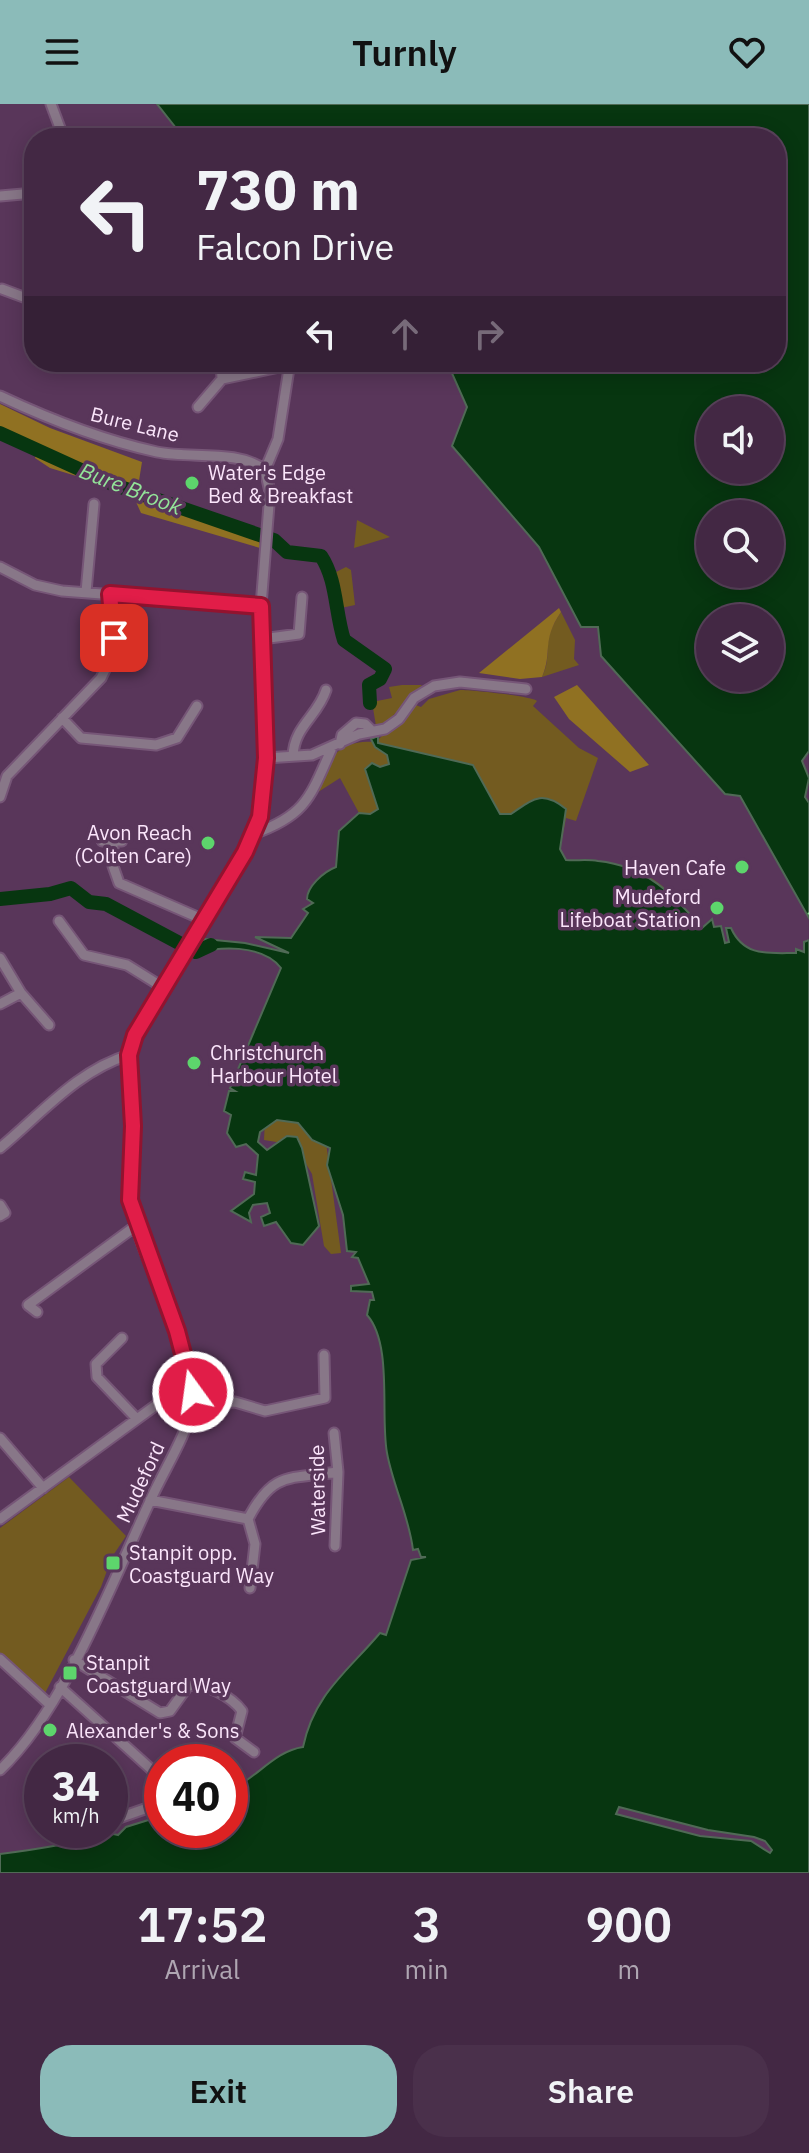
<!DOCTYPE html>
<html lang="en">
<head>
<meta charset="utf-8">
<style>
	:root { --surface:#432844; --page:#4a304b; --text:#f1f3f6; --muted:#afa6b2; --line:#5b445d; --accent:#8bbbb9 }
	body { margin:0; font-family:"IBM Plex Sans",sans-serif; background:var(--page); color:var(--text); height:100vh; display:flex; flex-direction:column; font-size:30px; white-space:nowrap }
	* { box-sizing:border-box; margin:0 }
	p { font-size:26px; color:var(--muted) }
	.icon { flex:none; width:44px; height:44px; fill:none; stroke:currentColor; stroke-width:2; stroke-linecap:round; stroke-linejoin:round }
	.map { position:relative; height:1769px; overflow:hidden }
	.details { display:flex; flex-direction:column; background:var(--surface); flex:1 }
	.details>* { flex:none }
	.banner { position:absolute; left:24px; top:24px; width:762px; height:244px; border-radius:32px; box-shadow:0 4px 20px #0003,0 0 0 2px var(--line); background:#432844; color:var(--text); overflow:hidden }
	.controls { position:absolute; left:696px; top:292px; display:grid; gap:16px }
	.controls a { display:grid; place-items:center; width:88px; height:88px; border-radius:50%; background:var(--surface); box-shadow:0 4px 20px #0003,0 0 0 2px var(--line); font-size:40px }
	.speed { position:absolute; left:24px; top:1640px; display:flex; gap:16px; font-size:40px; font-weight:700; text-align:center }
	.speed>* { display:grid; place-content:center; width:104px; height:104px; border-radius:50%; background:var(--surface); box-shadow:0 4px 20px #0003,0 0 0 2px var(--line); line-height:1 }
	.speed small { font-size:20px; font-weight:400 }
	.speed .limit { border:12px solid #d22; background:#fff; color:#111 }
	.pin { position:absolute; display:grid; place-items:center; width:68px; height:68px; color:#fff; margin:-34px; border-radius:16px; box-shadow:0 4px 12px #0006 }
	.me { position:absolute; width:88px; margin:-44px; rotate:346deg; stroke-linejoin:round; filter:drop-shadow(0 0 6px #0008) }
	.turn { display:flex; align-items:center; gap:28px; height:168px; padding:0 40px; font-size:36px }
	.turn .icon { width:104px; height:104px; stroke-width:2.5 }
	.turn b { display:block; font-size:56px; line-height:68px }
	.lanes { display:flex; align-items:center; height:76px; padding:0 40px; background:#0003; justify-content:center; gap:40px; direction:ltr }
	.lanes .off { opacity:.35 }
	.eta { display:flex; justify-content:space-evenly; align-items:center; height:136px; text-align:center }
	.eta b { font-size:48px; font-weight:600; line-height:56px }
	.button { display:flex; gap:16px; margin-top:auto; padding:16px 40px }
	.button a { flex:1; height:92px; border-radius:32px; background:var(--accent); color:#111; font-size:32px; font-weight:600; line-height:92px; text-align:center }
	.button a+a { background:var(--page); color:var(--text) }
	header { display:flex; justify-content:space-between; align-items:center; height:104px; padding:0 40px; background:var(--accent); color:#111; font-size:36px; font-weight:600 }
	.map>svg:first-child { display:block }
</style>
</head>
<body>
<header><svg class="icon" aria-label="menu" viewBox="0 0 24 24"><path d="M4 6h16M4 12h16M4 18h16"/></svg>Turnly<svg class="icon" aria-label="heart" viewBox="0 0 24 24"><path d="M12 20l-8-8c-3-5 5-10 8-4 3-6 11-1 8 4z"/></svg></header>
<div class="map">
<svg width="809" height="1769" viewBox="0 0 809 1769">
	<rect width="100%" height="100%" fill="#59365a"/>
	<!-- green -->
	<path fill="#735b20" d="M357,416L390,433L354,444Z
		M346,463L351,466L355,501L341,504L334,469Z
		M561,508L575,536L574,555L579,561L542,573C554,548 539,540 561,508Z
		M402,581H422L389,616L376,622L372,598L392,594L389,583Z
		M460,586C472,586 531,592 537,597L533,602L579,644L598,654L576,717L566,714L560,745L566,756C582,758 599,757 615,760C656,767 678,796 703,824L291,834L308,809L303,805L312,799L307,795C310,782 321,768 336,763L339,727L359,709L340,674L315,690C328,656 335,636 376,638L413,600L421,603L429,595Z
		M288,1010L326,1038L341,1149L331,1150L324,1142L312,1070L295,1041L264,1036L265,1015Z
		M69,1373L126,1432L112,1453L101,1483L44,1591L0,1549V1424Z"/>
	<!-- forest -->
	<path fill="#907122" d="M0,300L50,324L142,358L137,389L259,433L260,444L141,409L132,389L50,364L35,354L36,350L0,333Z
		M559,504L561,508C541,537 553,548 542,573L520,575L479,569Z
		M577,581L649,661L630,668L569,615L554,593Z"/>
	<!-- water -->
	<path fill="#073610" stroke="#506a56" stroke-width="2" fill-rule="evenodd" d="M157,0H809V647L802,657L809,674L805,693L809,699V814L740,692L725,690L601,552L598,523H581L539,443L452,342L467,303L447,258H776V34H184ZM710,306H770V366H710ZM710,410H770V470H710ZM710,514H770V574H710Z
		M378,632V639L473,661L500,710H511C532,696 541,685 566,705L560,745L566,756C576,757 587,755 598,757C646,762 673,790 702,824L712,815L714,823L721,822L725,839L729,838L726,824H731C744,853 768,849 796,849V845L804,848V838L809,836V1769H0V1750C24,1747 43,1744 59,1741C77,1748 98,1725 118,1731L126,1723L158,1713H162V1726H230L231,1685C255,1676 274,1647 303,1643C314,1590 348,1567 380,1529L386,1531L411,1456L426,1453H421L418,1445L413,1446C409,1412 393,1382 387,1349C380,1312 393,1240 367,1211L370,1196H374L372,1188L351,1187V1182L369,1180L358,1154L352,1153L356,1148L347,1147L343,1111L327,1061L330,1044L312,1036L298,1019L277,1016L260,1028L258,1038L267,1046L287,1032L297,1033L302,1044L319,1122L303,1141L291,1139L276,1118L264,1122L261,1113L270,1109L267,1099L253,1101L249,1109L251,1118L231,1107L254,1090L255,1078L243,1075L245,1068L256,1071L258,1051L246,1040L236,1043L227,1029L231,1011L224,1007L229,987H235L230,984L281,864C264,841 215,840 193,852L205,835L245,839L289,849L255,833L291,834L308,809L303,805L313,799L307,795C307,783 323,768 336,763L339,727L359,709L370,710L378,705L365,665L372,659L380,663L389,660L387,651L375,643L371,635ZM619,1703L708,1726L754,1733L765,1737L772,1746L770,1749L751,1737L700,1732L616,1710Z"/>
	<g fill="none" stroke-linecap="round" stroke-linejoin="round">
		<!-- river -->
		<path stroke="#073610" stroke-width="14" d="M0,329L112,380L274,436L287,448L321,452C337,476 335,508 344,536L385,565L380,575L369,581L370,599
			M0,795L50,790L71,784L89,798L106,800L196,848L211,841"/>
		<!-- ferry -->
		<path stroke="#93e499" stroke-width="2" stroke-dasharray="10 8" stroke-linecap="butt" d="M808,810L809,809"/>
		<defs>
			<path id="minor" d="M51,0L60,24L59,34
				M0,92L34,89
				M2,185L34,197
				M221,258L222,275
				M0,292C51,316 102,336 157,348C191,355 237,345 265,366
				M198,303L222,275L289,261
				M0,463L35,481L62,487L261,502
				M86,488L94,400
				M262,535L299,530L302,493
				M62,614L81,634L156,641L177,634L197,602
				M340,640L342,631L356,619L365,620L372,627
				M293,652C294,622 318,612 326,586
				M266,654L312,651L359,630L385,625L399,615L414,594L434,582L460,578L526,585
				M0,693L7,672L101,574C116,547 116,520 110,490
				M253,730C305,712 310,694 331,646
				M102,737H122
				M113,737V762L119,779L204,816
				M59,817L84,851L127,861L164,884
				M0,854L21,889L49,921
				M0,900L21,889
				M0,1044C41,1010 78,966 129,951
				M0,1101L5,1109L0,1112
				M37,1208L28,1201L137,1121
				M122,1234L96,1260L97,1273L137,1315
				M193,1300L235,1298L265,1307L325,1294L324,1251
				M334,1329L338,1368L335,1442
				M0,1334L43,1384
				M150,1396L248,1415C273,1367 289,1375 338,1368
				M0,1415L185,1280
				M248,1415L255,1440L250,1484
				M0,1555L49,1600
				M74,1556L160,1609L170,1607L188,1582C205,1578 232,1593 242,1607L235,1634L254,1648
				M60,1583L162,1675
				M0,1666C66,1603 112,1478 151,1395C165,1364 186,1333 193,1300C193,1230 140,1161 130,1096C126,1069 134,1043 133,1016C132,987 126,959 135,931L217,798L260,713L266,654L261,502L270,388L265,366L278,335L290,258
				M110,1717L162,1699"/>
		</defs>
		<!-- minor casing -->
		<use href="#minor" stroke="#765677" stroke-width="13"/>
		<!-- minor -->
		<use href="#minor" stroke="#878" stroke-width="9"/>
	</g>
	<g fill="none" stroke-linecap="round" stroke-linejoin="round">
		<defs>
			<path id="route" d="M114,534L110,490L261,502L266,654L260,713L245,748L135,931L129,951L133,1022L130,1096L177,1227L193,1288"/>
		</defs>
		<!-- route casing -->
		<use href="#route" stroke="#92132f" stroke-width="20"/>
		<!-- route -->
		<use href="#route" stroke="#e11d48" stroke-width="14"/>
	</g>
	<!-- markers -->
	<g fill="#5dd56c" stroke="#59365a" stroke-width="3">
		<circle cx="192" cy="379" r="8"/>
		<circle cx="208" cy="739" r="8"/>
		<circle cx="742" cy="763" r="8"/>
		<circle cx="717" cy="804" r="8"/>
		<circle cx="194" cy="959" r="8"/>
		<rect x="105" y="1451" width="16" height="16" rx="4"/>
		<rect x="62" y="1561" width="16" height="16" rx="4"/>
		<circle cx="50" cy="1626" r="8"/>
	</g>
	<g text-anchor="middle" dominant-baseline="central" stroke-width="7" stroke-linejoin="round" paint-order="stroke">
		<!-- street labels -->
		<g font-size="20" fill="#fbe5fb" stroke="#59365a">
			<text transform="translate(135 320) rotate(14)">Bure Lane</text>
			<text transform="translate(140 1378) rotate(-65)">Mudeford</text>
			<text transform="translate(317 1386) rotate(-91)">Waterside</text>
		</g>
		<!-- poi labels -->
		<g font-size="20" fill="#fbe5fb" stroke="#59365a" text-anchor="start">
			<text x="208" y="368">Water's Edge<tspan x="208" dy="23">Bed &amp; Breakfast</tspan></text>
			<text x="192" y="728" text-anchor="end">Avon Reach<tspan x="192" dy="23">(Colten Care)</tspan></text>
			<text x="726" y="763" text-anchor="end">Haven Cafe</text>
			<text x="701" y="792" text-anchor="end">Mudeford<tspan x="701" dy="23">Lifeboat Station</tspan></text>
			<text x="210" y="948">Christchurch<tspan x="210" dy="23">Harbour Hotel</tspan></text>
			<text x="129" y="1448">Stanpit opp.<tspan x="129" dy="23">Coastguard Way</tspan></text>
			<text x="86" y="1558">Stanpit<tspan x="86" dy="23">Coastguard Way</tspan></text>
			<text x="66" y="1626">Alexander's &amp; Sons</text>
		</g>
		<!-- water labels -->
		<g font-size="22" font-style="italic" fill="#93e499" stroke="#59365a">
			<text transform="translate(131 384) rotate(21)">Bure Brook</text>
		</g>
	</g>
</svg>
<div class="controls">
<a><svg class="icon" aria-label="sound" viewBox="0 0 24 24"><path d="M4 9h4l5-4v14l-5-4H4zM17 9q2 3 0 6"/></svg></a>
<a><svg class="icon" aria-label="search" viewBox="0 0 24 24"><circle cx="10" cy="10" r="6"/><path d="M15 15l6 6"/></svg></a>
<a><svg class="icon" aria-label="layers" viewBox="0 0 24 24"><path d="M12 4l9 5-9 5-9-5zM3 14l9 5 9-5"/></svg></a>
</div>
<div class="speed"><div>34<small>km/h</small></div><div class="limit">40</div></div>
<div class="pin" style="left:114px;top:534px;background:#d93025"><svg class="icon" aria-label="arrive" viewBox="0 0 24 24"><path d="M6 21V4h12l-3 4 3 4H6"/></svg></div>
<svg class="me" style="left:193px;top:1288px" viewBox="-20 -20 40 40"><circle r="17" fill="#e11d48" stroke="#fff" stroke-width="3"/><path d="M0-11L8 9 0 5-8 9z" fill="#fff"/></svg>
<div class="banner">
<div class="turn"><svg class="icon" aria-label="left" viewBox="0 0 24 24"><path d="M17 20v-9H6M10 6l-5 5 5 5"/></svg><div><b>730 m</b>Falcon Drive</div></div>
<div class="lanes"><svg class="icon" aria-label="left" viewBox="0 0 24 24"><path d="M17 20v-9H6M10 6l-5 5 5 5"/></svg><svg class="icon off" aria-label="ahead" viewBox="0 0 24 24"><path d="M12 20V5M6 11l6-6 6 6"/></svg><svg class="icon off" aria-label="right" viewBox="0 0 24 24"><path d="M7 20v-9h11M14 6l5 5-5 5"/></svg></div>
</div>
</div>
<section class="details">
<div class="eta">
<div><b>17:52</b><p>Arrival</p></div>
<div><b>3</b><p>min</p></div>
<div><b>900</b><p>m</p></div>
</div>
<div class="button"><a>Exit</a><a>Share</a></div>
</section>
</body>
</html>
